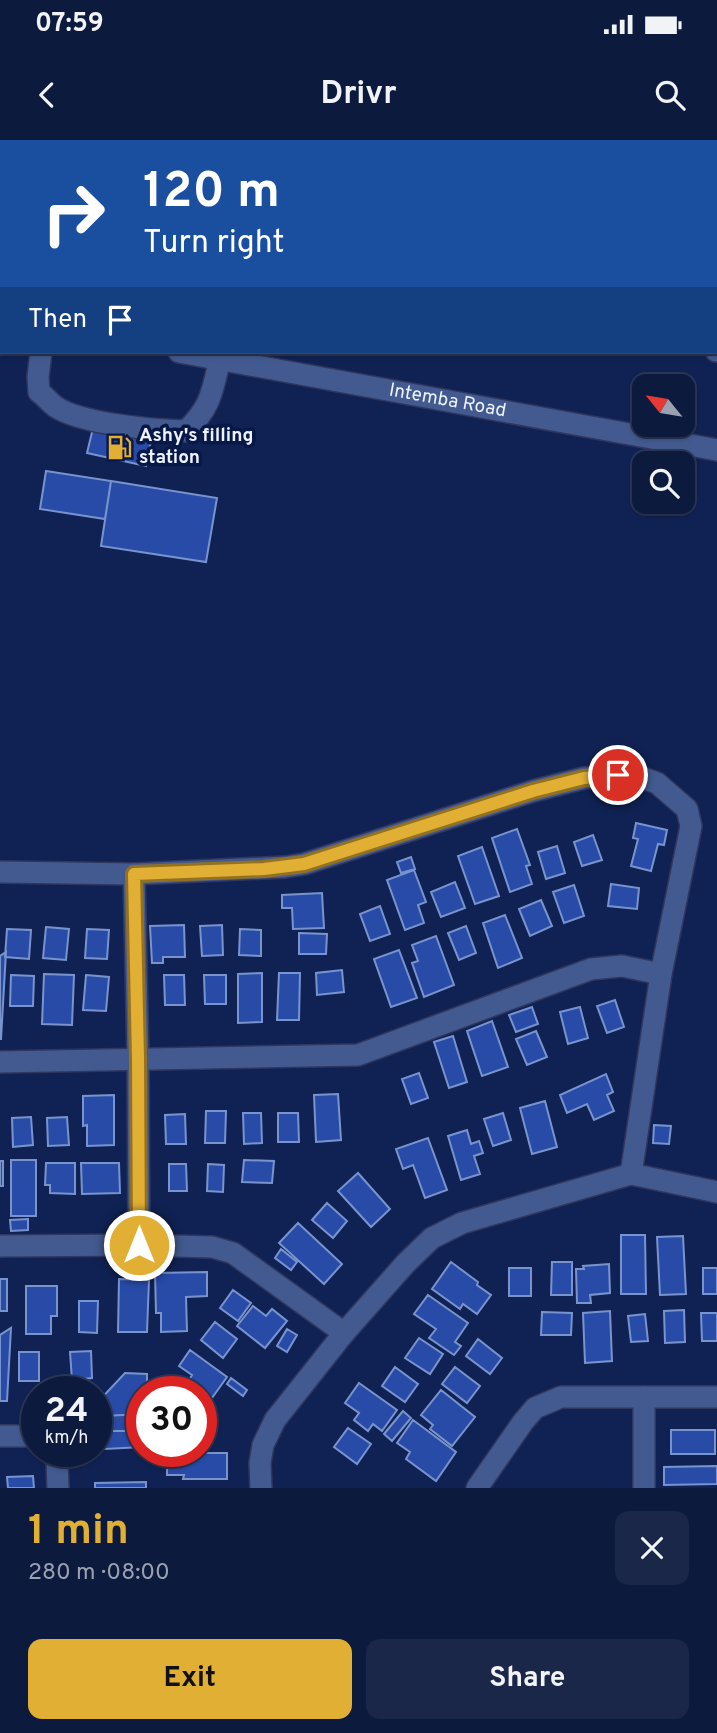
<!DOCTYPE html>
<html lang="en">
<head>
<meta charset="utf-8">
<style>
	:root { --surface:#0c1a3e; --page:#1a2749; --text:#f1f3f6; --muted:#9aa1b0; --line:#2c3858; --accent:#e1af34 }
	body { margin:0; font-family:Overpass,sans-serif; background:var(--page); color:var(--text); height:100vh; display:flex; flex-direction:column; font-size:26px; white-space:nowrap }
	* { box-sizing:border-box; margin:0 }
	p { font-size:23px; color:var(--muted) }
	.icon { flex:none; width:38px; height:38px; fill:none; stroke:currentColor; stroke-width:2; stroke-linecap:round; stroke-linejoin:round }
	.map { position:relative; height:1348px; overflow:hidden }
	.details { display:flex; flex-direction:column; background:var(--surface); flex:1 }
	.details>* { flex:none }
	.guide { position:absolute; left:0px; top:0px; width:718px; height:214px; box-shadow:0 2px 5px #0004,0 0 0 2px var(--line); background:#1a4fa0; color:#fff; overflow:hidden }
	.needle { width:46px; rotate:300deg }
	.controls { position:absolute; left:632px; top:234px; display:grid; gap:14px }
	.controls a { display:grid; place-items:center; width:63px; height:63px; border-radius:14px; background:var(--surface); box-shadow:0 2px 5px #0004,0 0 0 2px var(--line); font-size:35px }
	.speed { position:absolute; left:21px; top:1236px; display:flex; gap:14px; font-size:35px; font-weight:700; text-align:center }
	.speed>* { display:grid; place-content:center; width:91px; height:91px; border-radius:50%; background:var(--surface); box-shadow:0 2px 5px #0004,0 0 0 2px var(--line); line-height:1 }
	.speed small { font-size:18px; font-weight:400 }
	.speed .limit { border:10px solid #d22; background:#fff; color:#111 }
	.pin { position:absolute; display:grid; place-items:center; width:60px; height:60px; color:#fff; margin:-30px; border:4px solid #fff; border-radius:50%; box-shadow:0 2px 7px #0007 }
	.me { position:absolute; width:77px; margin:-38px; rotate:0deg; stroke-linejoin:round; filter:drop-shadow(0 0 5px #0008) }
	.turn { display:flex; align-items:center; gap:24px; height:147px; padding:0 28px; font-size:32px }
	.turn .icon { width:91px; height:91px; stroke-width:2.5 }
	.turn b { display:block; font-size:49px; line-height:60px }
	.then { display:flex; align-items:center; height:66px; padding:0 28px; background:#0003; gap:14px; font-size:26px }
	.round { display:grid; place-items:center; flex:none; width:74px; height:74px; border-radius:14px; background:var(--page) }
	.head { display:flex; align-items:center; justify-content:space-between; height:119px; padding:0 28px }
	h1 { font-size:42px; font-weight:700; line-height:52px; color:var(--accent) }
	.action { display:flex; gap:14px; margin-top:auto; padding:14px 28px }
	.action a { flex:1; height:80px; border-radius:14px; background:var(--accent); color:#111; font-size:28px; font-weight:700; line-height:80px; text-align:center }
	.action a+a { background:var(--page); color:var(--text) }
	.status { display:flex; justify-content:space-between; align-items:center; height:49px; padding:0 35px; background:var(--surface); direction:ltr }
	.status svg { height:19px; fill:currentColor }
	header { display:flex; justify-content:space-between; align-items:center; height:91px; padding:0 28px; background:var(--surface); font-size:32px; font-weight:700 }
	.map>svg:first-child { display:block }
</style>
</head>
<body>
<div class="status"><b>07:59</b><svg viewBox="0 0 49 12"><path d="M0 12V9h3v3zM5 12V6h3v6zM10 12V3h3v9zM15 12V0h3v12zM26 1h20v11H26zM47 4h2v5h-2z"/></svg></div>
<header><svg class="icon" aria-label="back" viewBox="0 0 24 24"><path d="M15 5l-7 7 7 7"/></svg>Drivr<svg class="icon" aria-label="search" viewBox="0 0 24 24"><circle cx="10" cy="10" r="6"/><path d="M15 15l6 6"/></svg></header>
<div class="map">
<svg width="717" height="1348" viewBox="0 0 717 1348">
	<rect width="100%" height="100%" fill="#102253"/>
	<!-- building -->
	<path fill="#284ba8" stroke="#7994cd" stroke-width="2" d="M93,288L151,301L146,326L87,313Z
		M46,331L111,341L105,379L40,369Z
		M111,341L217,358L206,422L101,406Z
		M636,683L667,690L664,705L658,704L651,731L631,726L638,699L633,698Z
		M517,689L530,725L526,726L532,744L510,752L492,698Z
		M593,695L602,720L582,726L574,702Z
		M557,706L565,733L546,739L538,712Z
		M482,707L499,756L475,764L458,716Z
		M411,717L415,729L401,733L397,722Z
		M414,730L426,762L418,765L424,783L405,790L387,740Z
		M455,742L465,768L441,777L431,752Z
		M611,744L639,748L637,769L608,766Z
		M574,745L584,776L564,783L553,752Z
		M322,753L324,788L293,789L292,768H282V755Z
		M541,760L552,786L530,796L519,769Z
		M380,766L390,794L370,801L360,774Z
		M505,775L522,818L498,828L483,783Z
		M184,785L185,817H163V823H152L150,786Z
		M222,785L223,815L202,816L200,786Z
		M466,786L476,813L459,820L448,793Z
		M46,787L69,789L66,820L43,818Z
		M7,789L31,790L29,819L5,817Z
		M87,789L109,790L107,819L85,818Z
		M240,789L261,790V816L239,815Z
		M299,793L327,794L326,814H299Z
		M436,796L454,845L424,857L412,823L418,821L412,805Z
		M399,810L417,858L391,867L374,819Z
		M6,812L1,899H0V816Z
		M342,830L344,852L317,855L316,833Z
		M262,833V882L238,883V834Z
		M279,833H300L299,880H277Z
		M44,834L74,835L72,885L42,884Z
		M11,835L34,836L33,866H10Z
		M86,835L109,837L106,871L83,870Z
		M164,835H184L185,865H165Z
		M204,835H226V864H205Z
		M615,860L624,887L607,893L597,866Z
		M532,867L538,884L516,892L509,875Z
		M580,867L588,898L568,904L560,872Z
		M492,881L508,927L482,936L467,891Z
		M536,891L547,917L527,925L516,899Z
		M453,896L467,942L449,948L434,902Z
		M419,933L428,958L411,964L402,939Z
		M606,934L613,952L607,955L614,971L594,980L587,964L567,973L560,955Z
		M338,954L341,1000L316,1002L314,955Z
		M114,955V1005L87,1006V985L83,986V956Z
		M545,961L557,1007L532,1014L520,968Z
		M206,971H226L225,1003H205Z
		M243,973H261L262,1003L244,1004Z
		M278,973H298L299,1002H278Z
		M503,973L511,1000L493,1006L484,979Z
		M185,974L186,1004H166L165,975Z
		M31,977L33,1005L13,1007L12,978Z
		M67,977L69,1005L48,1006L47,978Z
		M654,985L671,986L669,1004L653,1003Z
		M467,990L471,1004L479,1001L483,1013L474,1016L480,1034L461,1040L448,996Z
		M428,998L447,1050L425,1058L413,1025L403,1029L396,1009Z
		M11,1020H36V1076H11Z
		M244,1020L274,1021L272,1043L242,1042Z
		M0,1021H3V1046H0Z
		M46,1023H75V1054L50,1053V1045H45Z
		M81,1023H119L120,1053L82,1054Z
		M169,1024H186L187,1051H169Z
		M208,1024L224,1025L223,1052L207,1051Z
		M358,1033L390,1069L371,1087L338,1051Z
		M327,1063L347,1081L333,1098L312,1080Z
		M28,1079V1090L11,1091L10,1080Z
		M298,1083L342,1124L324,1144L279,1103Z
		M621,1095H645L646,1154H621Z
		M683,1096L686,1154L660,1155L657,1097Z
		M281,1109L297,1122L291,1130L275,1118Z
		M451,1122L478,1142L477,1145L491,1155L477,1174L463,1164L460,1169L432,1149Z
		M552,1122H572V1155H551Z
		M609,1124L610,1153L590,1155L591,1163H577L576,1129H584L583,1126Z
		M509,1128H531V1156H509Z
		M703,1128H717V1154H703Z
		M207,1132V1156L186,1157L187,1191L161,1192V1173H156L155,1133Z
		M0,1139H7V1171H0Z
		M119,1139L149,1140L147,1192H118Z
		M26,1146H57V1176H51V1194H26Z
		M233,1150L251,1163L238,1181L220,1168Z
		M428,1155L468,1183L455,1202L461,1206L454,1215L429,1198L436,1189L414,1174Z
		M79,1161H98L97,1193L79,1192Z
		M253,1166L266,1176L272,1169L287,1181L265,1208L237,1186Z
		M684,1170L685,1202L665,1203L664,1171Z
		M610,1171L612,1221L585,1223L583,1173Z
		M542,1172L572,1173L571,1195H541Z
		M701,1173H717V1201H702Z
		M645,1174L648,1201L631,1202L628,1176Z
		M215,1182L237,1199L223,1218L201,1200Z
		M11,1188L7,1261H0V1195Z
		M287,1189L297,1195L287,1212L277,1206Z
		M419,1198L443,1214L430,1234L405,1218Z
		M478,1199L502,1218L490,1234L466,1216Z
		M190,1210L227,1237L212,1258L188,1242L192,1235L179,1226Z
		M91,1211L92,1238L72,1240L70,1212Z
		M19,1212H39V1241H19Z
		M395,1227L418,1244L405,1262L382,1246Z
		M455,1227L480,1246L467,1263L442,1244Z
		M125,1233L147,1234V1251H142V1291H96V1264Z
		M231,1238L247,1250L243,1256L227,1244Z
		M359,1243L397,1270L382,1291L373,1284L368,1291L354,1280L359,1273L345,1263Z
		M441,1250L475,1277L452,1306L430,1289L433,1285L421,1275Z
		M403,1271L411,1278L392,1301L384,1294Z
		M142,1274V1307L105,1309L104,1276Z
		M413,1280L456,1312L436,1341L406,1319L410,1312L397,1303Z
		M348,1288L371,1304L357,1324L334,1307Z
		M671,1290H715V1314H671Z
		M167,1313H227V1339H183L184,1335H167Z
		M717,1326V1344L664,1345V1327Z
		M33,1336L34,1348H8L7,1337Z
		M146,1342V1348H95V1343Z"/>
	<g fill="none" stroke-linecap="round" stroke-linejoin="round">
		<defs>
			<g id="minor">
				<path d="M580,0L590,2"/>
				<path d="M59,2L60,0"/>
				<path d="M716,24H717"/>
				<path d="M0,132H2"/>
				<path d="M0,181H2"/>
				<path d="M716,211H717"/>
				<path d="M41,212L38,237L39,252C45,256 50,263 56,267C82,284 153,290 186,291C211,267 212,252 220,219"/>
				<path id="s1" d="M179,212L717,310"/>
				<path d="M0,732L134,734L285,727L304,724L533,651L584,638L618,635L640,637L657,643L687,669L691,686L661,834L631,1034"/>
				<path d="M134,734L138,919L139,1105"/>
				<path d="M0,922L358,915L591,829L622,826L661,834"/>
				<path d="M0,1106L139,1105L212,1107L233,1113L344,1193"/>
				<path d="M644,1257V1348"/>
				<path d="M0,1296H28L37,1299"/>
				<path d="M51,1311L57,1321L58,1348"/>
				<path d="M261,1348L260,1323L263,1305L275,1280L344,1193L406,1123L432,1098L462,1083L631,1034L717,1052"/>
				<path d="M477,1348L523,1282L535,1268L561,1257H717"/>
			</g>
		</defs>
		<!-- minor casing -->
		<use href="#minor" stroke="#30365e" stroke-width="24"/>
		<!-- minor -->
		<use href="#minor" stroke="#425a8f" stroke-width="21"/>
	</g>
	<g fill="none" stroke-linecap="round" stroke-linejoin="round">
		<defs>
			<path id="route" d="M139,1105L138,919L134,734L264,729L304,724L533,651L584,638L618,635"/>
		</defs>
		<!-- route casing -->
		<use href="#route" stroke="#927222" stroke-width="18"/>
		<!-- route -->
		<use href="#route" stroke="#e1af34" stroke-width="12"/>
	</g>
	<!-- icons -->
	<defs>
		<symbol id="fuel-bare" viewBox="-9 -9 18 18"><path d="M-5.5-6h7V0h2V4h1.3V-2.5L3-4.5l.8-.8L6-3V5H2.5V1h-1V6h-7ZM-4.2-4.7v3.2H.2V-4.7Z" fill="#e1af34" stroke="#081847" stroke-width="2.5" paint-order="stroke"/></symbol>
	</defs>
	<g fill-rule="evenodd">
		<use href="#fuel-bare" x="102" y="290" width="35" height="35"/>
	</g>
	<g text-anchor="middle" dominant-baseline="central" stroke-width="7" stroke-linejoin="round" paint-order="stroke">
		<!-- street labels -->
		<g font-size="19" fill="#ecf2ff" stroke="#081847">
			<text stroke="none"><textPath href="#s1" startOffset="273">Intemba Road</textPath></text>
		</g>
		<!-- poi labels -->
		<g font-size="19" font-weight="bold" fill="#ecf2ff" stroke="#081847" text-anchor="start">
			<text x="139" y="296">Ashy's filling<tspan x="139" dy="22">station</tspan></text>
		</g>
	</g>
</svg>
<div class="controls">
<a><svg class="needle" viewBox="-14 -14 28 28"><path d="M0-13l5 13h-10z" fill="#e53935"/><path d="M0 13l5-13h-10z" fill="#9aa1b0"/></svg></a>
<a><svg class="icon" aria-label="search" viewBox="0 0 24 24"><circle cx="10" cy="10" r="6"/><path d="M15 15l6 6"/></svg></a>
</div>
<div class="speed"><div>24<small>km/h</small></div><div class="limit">30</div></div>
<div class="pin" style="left:618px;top:635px;background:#d93025"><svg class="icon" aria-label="arrive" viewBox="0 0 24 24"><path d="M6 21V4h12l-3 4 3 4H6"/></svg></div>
<svg class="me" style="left:139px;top:1105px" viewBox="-20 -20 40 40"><circle r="17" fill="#e1af34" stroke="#fff" stroke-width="3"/><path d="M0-11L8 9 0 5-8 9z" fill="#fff"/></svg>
<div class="guide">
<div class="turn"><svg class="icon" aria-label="right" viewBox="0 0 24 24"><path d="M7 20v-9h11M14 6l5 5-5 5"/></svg><div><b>120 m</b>Turn right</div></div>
<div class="then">Then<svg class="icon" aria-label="arrive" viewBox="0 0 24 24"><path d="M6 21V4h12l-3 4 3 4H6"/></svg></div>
</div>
</div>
<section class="details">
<div class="head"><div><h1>1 min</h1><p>280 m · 08:00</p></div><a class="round"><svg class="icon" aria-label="close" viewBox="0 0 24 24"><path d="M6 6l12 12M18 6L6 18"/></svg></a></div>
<div class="action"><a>Exit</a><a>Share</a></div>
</section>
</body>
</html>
